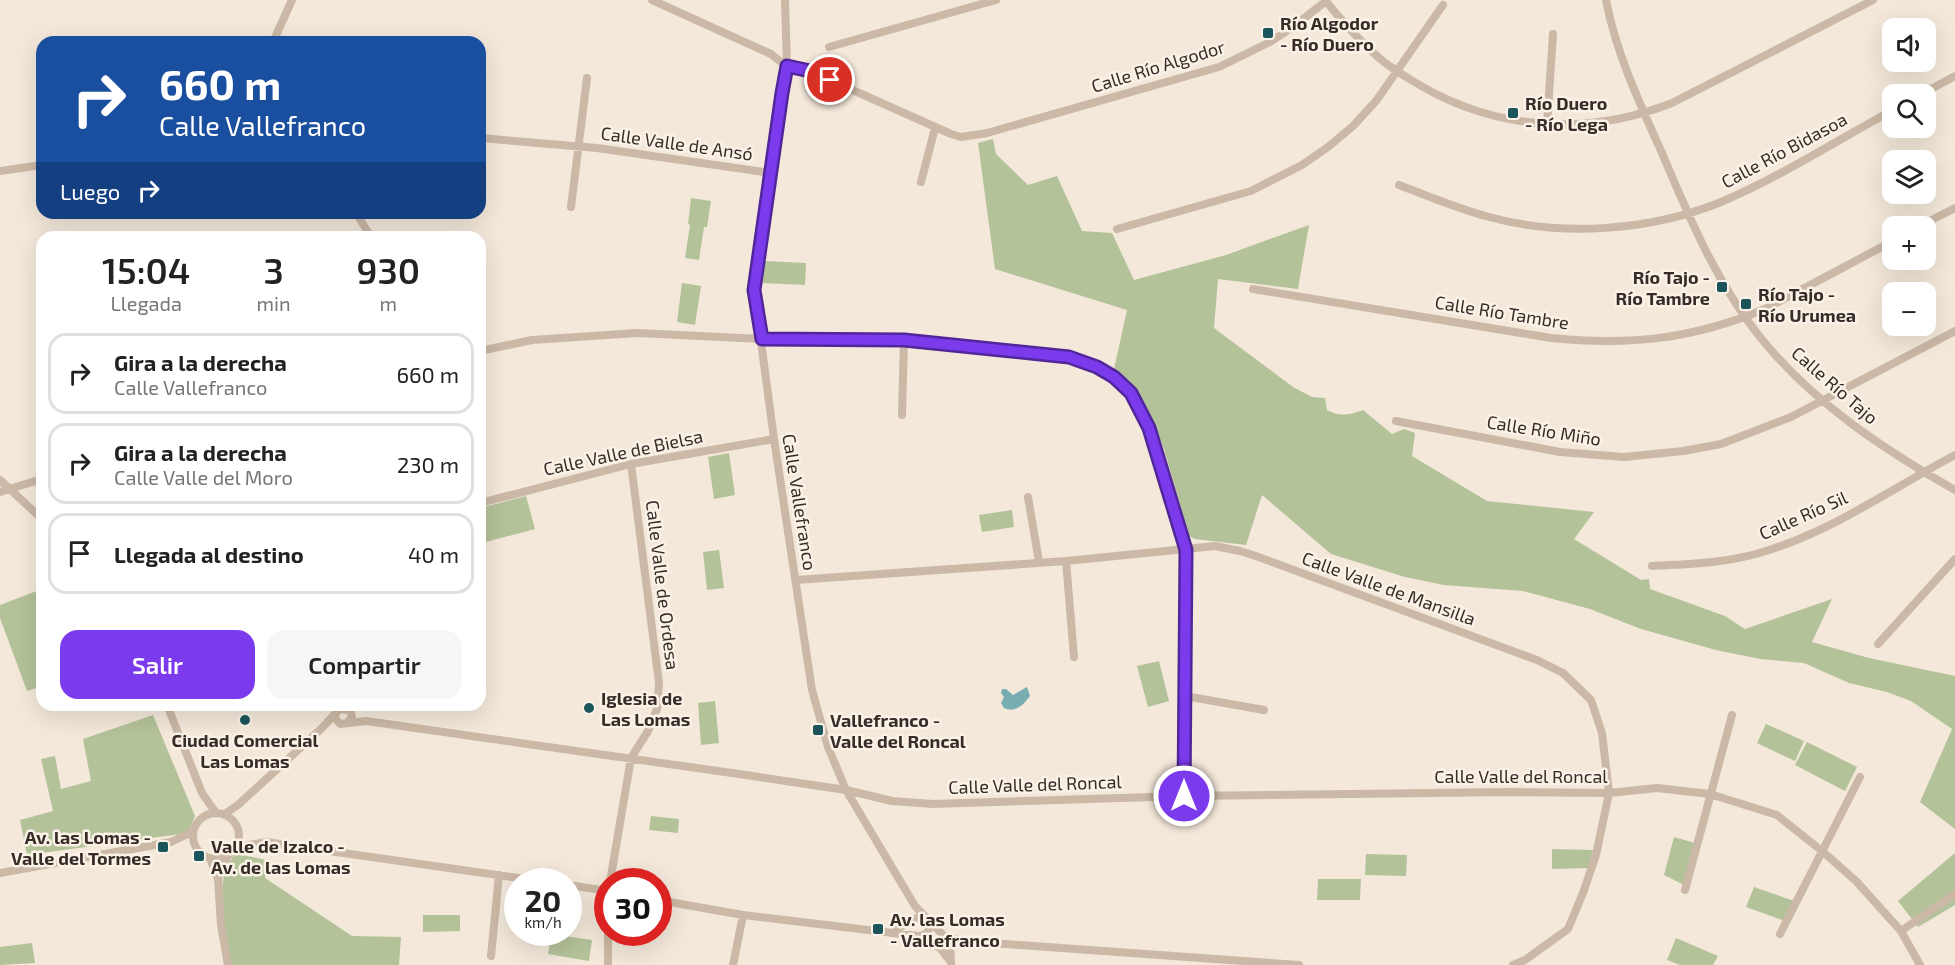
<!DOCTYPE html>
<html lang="es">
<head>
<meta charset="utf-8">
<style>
	:root { --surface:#fff; --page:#f6f6f6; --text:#222; --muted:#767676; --line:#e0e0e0; --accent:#7c3aed }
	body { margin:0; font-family:"Exo 2",sans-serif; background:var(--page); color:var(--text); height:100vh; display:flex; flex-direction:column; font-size:22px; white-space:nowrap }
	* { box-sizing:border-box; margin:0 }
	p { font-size:20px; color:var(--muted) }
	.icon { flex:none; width:33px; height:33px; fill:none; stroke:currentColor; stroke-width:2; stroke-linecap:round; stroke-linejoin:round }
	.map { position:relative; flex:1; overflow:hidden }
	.details { position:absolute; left:36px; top:231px; width:450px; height:480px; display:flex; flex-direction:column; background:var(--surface); border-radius:18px; box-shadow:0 6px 24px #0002 }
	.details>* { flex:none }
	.guide { position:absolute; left:36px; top:36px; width:450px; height:183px; border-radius:18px; box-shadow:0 6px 24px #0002; background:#1a4fa0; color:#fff; overflow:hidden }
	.tools { position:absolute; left:1882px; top:18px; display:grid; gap:12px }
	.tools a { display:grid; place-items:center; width:54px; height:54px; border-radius:12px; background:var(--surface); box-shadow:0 6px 24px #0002; font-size:30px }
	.speed { position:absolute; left:504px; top:868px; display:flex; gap:12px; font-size:30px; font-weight:700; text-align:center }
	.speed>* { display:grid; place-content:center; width:78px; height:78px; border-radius:50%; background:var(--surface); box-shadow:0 6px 24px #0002; line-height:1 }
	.speed small { font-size:15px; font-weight:400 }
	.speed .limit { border:9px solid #d22; background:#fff; color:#111 }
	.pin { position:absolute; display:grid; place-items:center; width:51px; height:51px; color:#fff; margin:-26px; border:3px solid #fff; border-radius:50%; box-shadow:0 2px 6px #0007 }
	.me { position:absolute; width:66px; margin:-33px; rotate:0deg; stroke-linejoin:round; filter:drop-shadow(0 0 4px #0008) }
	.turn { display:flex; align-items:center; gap:21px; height:126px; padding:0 24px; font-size:27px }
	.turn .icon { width:78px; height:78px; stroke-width:2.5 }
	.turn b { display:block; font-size:42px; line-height:51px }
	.then { display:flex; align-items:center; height:57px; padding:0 24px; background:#0003; gap:12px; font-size:22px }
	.eta { display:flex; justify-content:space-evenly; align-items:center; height:102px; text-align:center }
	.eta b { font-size:36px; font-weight:600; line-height:42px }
	.button { display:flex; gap:12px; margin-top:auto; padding:12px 24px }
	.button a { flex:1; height:69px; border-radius:18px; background:var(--accent); color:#fff; font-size:24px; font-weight:600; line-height:69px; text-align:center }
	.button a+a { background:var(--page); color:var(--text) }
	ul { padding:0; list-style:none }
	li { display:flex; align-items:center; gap:18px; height:81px; margin:0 12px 9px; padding:0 12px; border:3px solid var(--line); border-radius:18px }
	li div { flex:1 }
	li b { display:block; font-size:22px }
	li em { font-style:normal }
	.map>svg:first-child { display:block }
</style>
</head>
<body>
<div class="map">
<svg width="1955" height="965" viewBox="0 0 1955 965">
	<rect width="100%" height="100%" fill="#f3e8da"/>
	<!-- green -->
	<path fill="#b4c29a" d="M993,139L996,154L1028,185L1057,176L1082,231L1112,233L1134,280L1226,255L1309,225L1298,289L1218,279L1214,328L1293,387L1312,397L1325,398L1327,410C1339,417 1351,415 1363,410L1392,434L1404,429L1415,433L1412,456L1487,501L1594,512L1574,539L1641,580L1649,579L1650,589L1725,616L1745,629L1832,599L1812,642L1869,658L1955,676V829L1920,802L1952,729L1911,701L1887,692L1849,683L1804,663L1760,659L1716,650L1641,629L1590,609L1523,591L1444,585L1405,577L1331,554L1262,495L1246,545L1195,539L1189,536L1164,449L1149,413L1133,386L1114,369L1127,310L995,269L978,143Z
		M691,198L711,201L707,227H704L699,260L685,258L690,225L688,224Z
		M764,261L806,263L805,285L763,283Z
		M682,283L701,286L695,325L677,322Z
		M729,453L735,495L714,499L708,457Z
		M526,496L535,529L482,543L480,534V508Z
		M1012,510L1014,527L982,532L979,515Z
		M719,550L724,588L707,590L703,552Z
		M42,589V686L27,691L0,618V605Z
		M1159,661L1169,701L1148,707L1137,666Z
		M715,701L719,743L701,745L698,703Z
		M153,715L195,816L188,833L27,855L20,820L53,811L41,759L55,756L61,789L91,781L83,739Z
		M1766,724L1804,741L1795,761L1757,743Z
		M1807,742L1857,767L1845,791L1795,765Z
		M651,816L679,819L678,833L649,830Z
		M1674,837L1695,843L1684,885L1664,875Z
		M1552,849L1593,850L1588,868L1552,869Z
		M1955,853V905L1918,927L1898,901Z
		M236,854L267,860L265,878L352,936L401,937L399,965H224C223,937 213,873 236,854Z
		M1366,854L1407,855L1406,876L1365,875Z
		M1318,879H1361L1360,900H1317Z
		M1754,887L1794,901L1785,921L1746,907Z
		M423,915H460V931L423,932Z
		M551,934L592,940L589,961L548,954Z
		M1676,938L1718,956L1713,965H1680L1667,960Z
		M32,943L35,963L0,965V947Z"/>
	<!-- water -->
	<path fill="#78adb1" d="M1027,687L1030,696C1023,705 1016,713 1004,708L1001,703L1004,697L1001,693L1002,689H1006L1013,695Z"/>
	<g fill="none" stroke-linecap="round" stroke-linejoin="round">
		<!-- street -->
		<path stroke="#cbb8a6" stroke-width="8" d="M652,0L771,54L787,67L810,71L951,134L961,137L987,133L1219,67L1270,42L1293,27L1326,1
			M785,0L787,67L782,93L754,289L774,439L812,690L828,747L846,790L915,906L945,937L950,945L951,963
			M1325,0C1341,20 1359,40 1378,57C1387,65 1398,72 1408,78C1489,130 1583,138 1672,103L1873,0
			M1606,0C1616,53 1640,104 1662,153C1689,217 1716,282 1760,337C1812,402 1883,449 1955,490
			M273,42L292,0
			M829,47L996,0
			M1922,94L1955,76
			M1547,125L1553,34
			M480,138L597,148L771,173
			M0,171L42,165
			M921,182L935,128
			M1399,185C1428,196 1458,209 1489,217C1563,237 1650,231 1721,202C1780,177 1836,141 1893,110
			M571,207L587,78
			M356,213L371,237
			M1920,226L1955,208
			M1117,229L1251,191L1302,165L1328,147L1353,126L1376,101L1443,5
			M1253,289L1551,338C1630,346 1694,339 1767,308L1893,241
			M480,351L532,340L637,333L762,339L904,340L1069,357L1097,367L1114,377L1131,393L1149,428L1186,550L1184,796
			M902,415L904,340
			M1396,421L1560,452L1624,457L1683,451L1721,444L1791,417L1955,331
			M0,480L42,519
			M0,492L42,479
			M1028,497L1039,562
			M480,503L631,464L774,439
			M1066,561L1074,657
			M1652,566C1690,564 1729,563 1766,551C1834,530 1893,488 1955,455
			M796,580L1066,561L1215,546L1240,551L1256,556L1537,660L1563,673L1591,700L1602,733L1609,793L1596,855L1583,893L1568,929L1525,960L1513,965
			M1878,644L1955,559
			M1185,696L1264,710
			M167,705L202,793L216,813
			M347,723L352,717L350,710L340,709L335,714V718L340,724L366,721L739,774L846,790L892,801L933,804L1184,796L1511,792L1609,793L1657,788L1710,794L1777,815L1822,851L1856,881L1901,931L1920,965
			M193 836a23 23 0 1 1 46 0a23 23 0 1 1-46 0Z
			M225,814L239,804L321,729L335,714
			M239,847L266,842L547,882
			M210,858L218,879L221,925L228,965
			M0,873L171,842L192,832
			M218,879L227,857
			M610,882L631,758L648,731L657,709L659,683L631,464
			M568,885L608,891
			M1685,890L1732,715
			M658,900L743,915L918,936C926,936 930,931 930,923
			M1901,931L1955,894
			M891,932C902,927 914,917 924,916
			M1780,934L1860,777
			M921,936L940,948L951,962
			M945,937L963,941L1299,965
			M491,956L499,875
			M608,964V933
			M733,965L743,915"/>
	</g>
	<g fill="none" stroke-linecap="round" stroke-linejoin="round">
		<defs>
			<path id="route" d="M830,80L810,71L787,66L782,93L754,290L762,339L904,340L1069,357L1097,367L1114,377L1131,393L1149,428L1186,550L1184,796"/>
		</defs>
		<!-- route casing -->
		<use href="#route" stroke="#51269a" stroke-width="15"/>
		<!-- route -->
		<use href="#route" stroke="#7c3aed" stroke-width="10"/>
	</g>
	<!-- markers -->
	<g fill="#1b545a" stroke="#faf2e7" stroke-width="2">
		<rect x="1262" y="27" width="12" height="12" rx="3"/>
		<rect x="1507" y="107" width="12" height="12" rx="3"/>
		<rect x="1716" y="281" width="12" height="12" rx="3"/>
		<rect x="1740" y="298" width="12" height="12" rx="3"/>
		<circle cx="589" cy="708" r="6"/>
		<circle cx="245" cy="720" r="6"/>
		<rect x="812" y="724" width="12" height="12" rx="3"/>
		<rect x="157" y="841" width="12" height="12" rx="3"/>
		<rect x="193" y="850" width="12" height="12" rx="3"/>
		<rect x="872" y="923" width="12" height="12" rx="3"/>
	</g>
	<g text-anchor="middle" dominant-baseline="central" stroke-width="5" stroke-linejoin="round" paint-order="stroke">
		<!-- poi labels -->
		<g font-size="18" font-weight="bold" fill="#372c27" stroke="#faf2e7" text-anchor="start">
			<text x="1280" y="23">Río Algodor<tspan x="1280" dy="21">- Río Duero</tspan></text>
			<text x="1525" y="103">Río Duero<tspan x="1525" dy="21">- Río Lega</tspan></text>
			<text x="1710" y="277" text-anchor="end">Río Tajo -<tspan x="1710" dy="21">Río Tambre</tspan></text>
			<text x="1758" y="294">Río Tajo -<tspan x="1758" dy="21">Río Urumea</tspan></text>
			<text x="601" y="698">Iglesia de<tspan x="601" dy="21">Las Lomas</tspan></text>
			<text x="830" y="720">Vallefranco -<tspan x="830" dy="21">Valle del Roncal</tspan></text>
			<text x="245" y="740" text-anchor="middle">Ciudad Comercial<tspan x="245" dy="21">Las Lomas</tspan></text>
			<text x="151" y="837" text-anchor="end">Av. las Lomas -<tspan x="151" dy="21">Valle del Tormes</tspan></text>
			<text x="211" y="846">Valle de Izalco -<tspan x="211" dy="21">Av. de las Lomas</tspan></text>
			<text x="890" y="919">Av. las Lomas<tspan x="890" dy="21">- Vallefranco</tspan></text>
		</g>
		<!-- street labels -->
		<g font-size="18" fill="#372c27" stroke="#faf2e7">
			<text transform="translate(1158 66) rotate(-17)">Calle Río Algodor</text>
			<text transform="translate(677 143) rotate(8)">Calle Valle de Ansó</text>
			<text transform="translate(1784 150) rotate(-28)">Calle Río Bidasoa</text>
			<text transform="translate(1502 312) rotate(9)">Calle Río Tambre</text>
			<text transform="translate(1835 385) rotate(41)">Calle Río Tajo</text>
			<text transform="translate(1544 430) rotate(9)">Calle Río Miño</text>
			<text transform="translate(623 452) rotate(-12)">Calle Valle de Bielsa</text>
			<text transform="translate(800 502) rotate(81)">Calle Vallefranco</text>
			<text transform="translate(1803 515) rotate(-24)">Calle Río Sil</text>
			<text transform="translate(663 585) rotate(83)">Calle Valle de Ordesa</text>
			<text transform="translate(1389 588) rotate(20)">Calle Valle de Mansilla</text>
			<text x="1521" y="776">Calle Valle del Roncal</text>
			<text transform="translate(1035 784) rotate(-2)">Calle Valle del Roncal</text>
		</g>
	</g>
</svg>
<div class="tools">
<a><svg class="icon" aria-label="sound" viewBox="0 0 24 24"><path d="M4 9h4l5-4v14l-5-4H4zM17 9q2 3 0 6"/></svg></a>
<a><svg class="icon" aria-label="search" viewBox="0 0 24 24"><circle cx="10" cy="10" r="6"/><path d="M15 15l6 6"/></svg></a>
<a><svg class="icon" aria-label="layers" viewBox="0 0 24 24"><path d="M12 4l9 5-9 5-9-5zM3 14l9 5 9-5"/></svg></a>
<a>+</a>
<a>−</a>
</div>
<div class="speed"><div>20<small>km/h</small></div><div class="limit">30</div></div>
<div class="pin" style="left:830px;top:80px;background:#d93025"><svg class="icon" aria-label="arrive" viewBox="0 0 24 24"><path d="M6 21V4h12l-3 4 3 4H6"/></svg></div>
<svg class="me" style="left:1184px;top:796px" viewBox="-20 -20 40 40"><circle r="17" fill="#7c3aed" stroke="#fff" stroke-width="3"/><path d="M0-11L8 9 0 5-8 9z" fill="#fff"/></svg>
<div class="guide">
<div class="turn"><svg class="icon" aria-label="right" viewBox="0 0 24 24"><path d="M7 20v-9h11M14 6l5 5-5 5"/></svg><div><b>660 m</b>Calle Vallefranco</div></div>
<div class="then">Luego<svg class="icon" aria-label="right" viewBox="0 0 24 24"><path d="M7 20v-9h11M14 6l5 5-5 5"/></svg></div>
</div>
<section class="details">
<div class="eta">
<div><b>15:04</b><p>Llegada</p></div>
<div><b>3</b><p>min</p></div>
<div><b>930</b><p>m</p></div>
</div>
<ul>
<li><svg class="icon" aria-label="right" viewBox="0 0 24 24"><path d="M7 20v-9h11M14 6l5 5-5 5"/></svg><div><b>Gira a la derecha</b><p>Calle Vallefranco</p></div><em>660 m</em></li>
<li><svg class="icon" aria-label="right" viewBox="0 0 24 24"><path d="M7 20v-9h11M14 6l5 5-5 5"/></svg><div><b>Gira a la derecha</b><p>Calle Valle del Moro</p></div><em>230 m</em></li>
<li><svg class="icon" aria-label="arrive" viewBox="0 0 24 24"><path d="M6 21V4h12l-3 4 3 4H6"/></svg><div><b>Llegada al destino</b></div><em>40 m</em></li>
</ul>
<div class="button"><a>Salir</a><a>Compartir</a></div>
</section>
</div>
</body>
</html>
